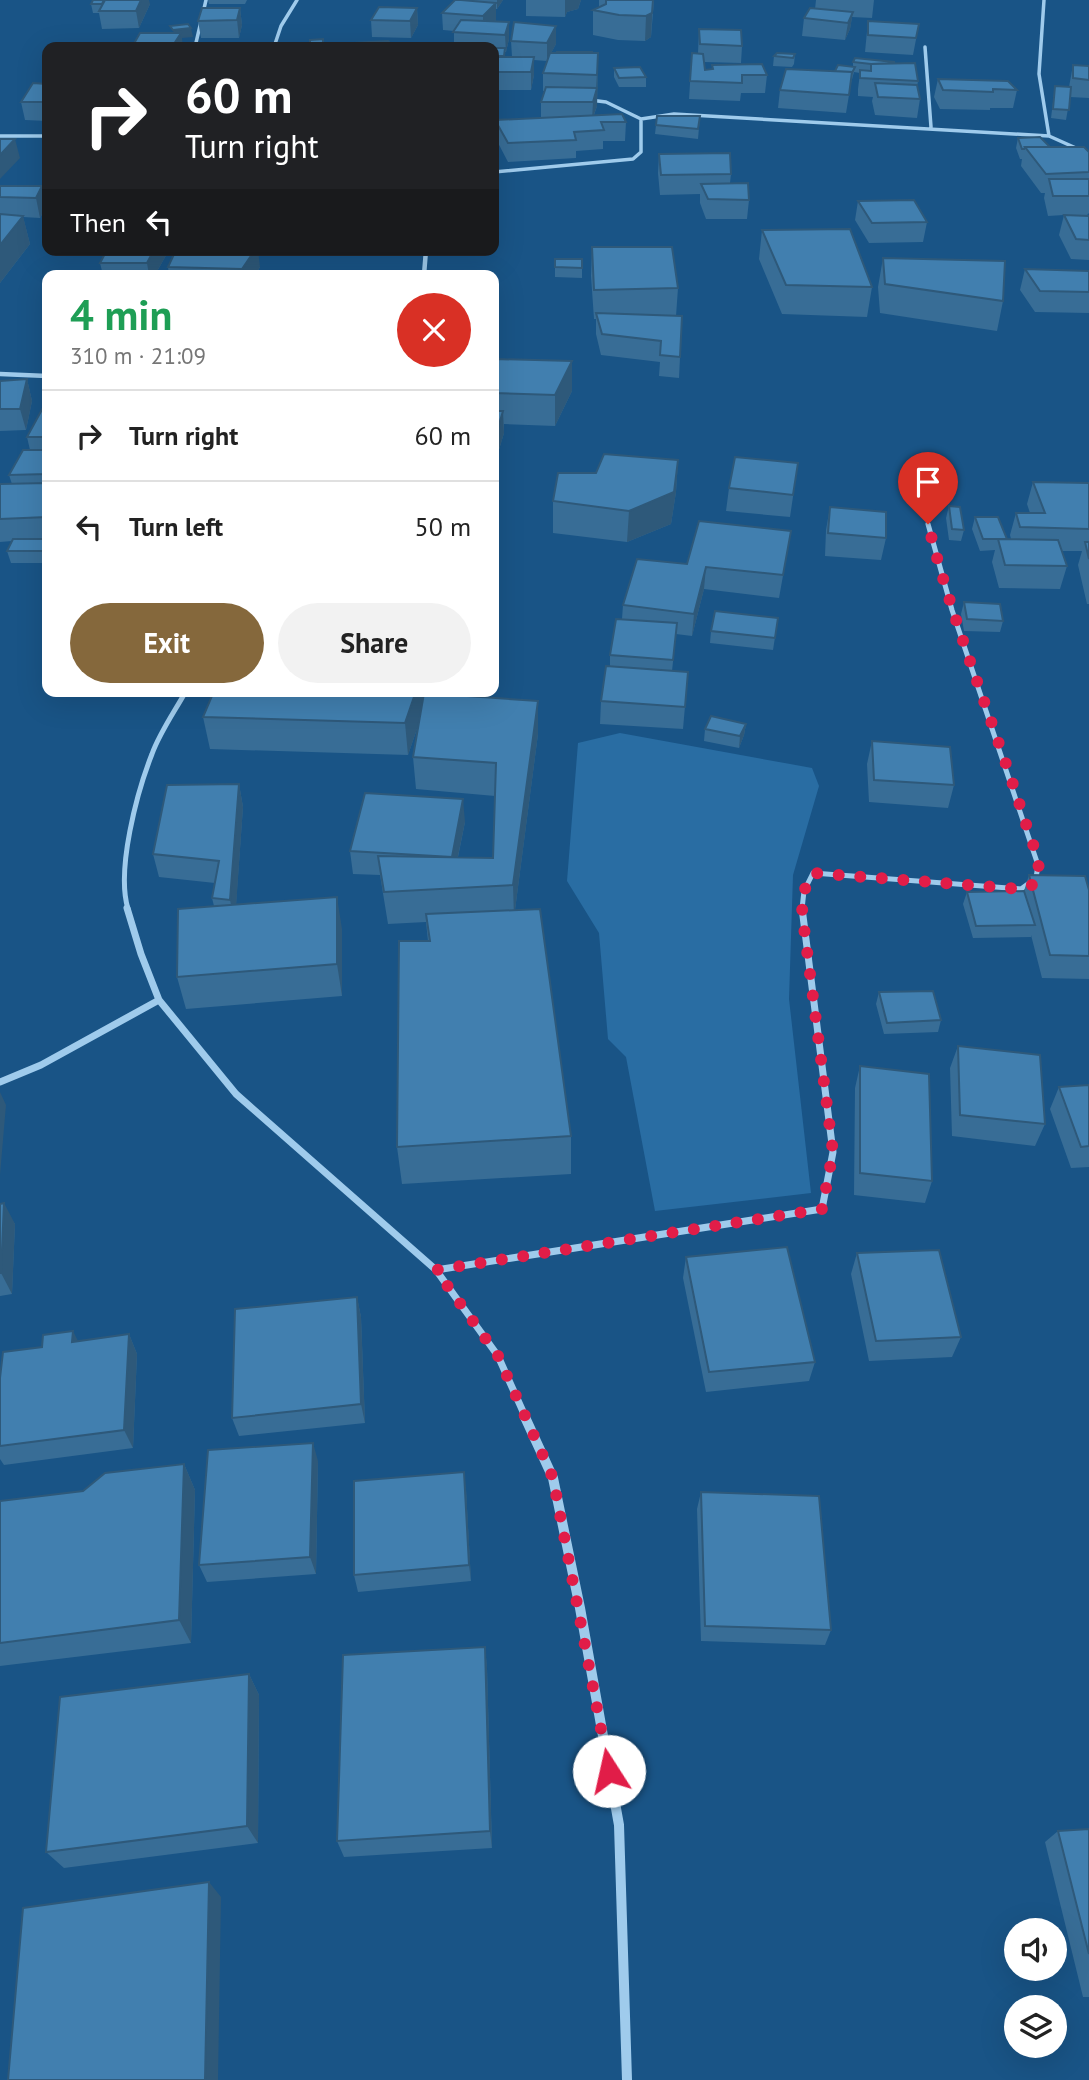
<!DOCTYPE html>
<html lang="en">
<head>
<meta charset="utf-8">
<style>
	:root { --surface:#fff; --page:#f2f2f2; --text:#222; --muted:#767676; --line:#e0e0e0; --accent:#85683c }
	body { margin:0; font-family:"PT Sans",sans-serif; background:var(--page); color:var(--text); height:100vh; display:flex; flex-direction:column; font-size:26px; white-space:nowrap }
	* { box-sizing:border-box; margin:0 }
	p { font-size:23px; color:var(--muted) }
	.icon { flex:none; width:38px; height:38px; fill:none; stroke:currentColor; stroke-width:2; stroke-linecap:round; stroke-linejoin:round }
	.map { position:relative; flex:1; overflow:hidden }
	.sheet { position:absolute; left:42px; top:270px; width:457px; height:427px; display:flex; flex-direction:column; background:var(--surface); border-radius:14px; box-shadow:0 7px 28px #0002 }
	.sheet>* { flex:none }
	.guide { position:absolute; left:42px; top:42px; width:457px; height:214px; border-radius:14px; box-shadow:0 7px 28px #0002; background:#202124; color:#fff; overflow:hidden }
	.tools { position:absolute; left:1004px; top:1918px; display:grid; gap:14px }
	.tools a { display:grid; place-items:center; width:63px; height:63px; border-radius:50%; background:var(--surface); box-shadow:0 7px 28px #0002; font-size:35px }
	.pin { position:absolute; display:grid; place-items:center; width:60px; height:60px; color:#fff; margin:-72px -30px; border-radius:50% 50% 50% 0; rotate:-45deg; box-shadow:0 0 7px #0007 }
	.pin .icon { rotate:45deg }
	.me { position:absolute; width:77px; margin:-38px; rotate:350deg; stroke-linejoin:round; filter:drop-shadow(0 0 5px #0008) }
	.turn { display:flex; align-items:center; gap:24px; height:147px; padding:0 28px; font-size:32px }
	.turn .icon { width:91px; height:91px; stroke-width:2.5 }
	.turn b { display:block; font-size:49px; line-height:60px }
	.then { display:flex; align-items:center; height:66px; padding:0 28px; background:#0003; gap:14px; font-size:26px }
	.round { display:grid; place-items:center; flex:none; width:74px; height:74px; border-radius:37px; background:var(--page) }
	.overview { display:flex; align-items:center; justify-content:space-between; height:119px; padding:0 28px }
	h1 { font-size:42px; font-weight:700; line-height:52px; color:#1e9e55 }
	.action { display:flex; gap:14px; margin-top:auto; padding:14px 28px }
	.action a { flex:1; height:80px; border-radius:42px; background:var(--accent); color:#fff; font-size:28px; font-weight:700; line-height:80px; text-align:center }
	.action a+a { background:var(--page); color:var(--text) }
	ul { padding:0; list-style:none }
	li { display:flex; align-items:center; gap:21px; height:91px; padding:0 28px; border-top:2px solid var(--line) }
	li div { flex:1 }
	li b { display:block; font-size:26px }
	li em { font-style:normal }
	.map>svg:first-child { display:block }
</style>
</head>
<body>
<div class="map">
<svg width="1089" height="2080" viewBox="0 0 1089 2080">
	<rect width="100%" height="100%" fill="#195486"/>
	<!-- green -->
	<path fill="#296da3" d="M620,733L812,768L819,786L793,875L789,999L811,1193L655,1211L626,1057L608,1039L599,933L567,881L578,743Z"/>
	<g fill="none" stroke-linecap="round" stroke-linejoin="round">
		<!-- minor-far4 -->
		<path stroke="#9fcbec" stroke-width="3.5" d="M1044,0L1039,74L1049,136
			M195,47L206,0
			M274,47L281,26L297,0
			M925,47L931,127
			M590,100L606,102L641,119
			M0,136H47
			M494,172L633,159L641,152V119L674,114L1049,136L1089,154"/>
		<!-- minor-far3 -->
		<path stroke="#9fcbec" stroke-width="4.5" d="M424,275L426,250
			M0,374L47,376"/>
		<!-- minor-far2 -->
		<path stroke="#9fcbec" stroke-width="5" d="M128,909C116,870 137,792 152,754C160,732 175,711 186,691
			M802,909L804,891L813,873L1021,889L1036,878L1038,865L952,610L928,524"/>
		<!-- minor-far1 -->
		<path stroke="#9fcbec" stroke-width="7" d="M127,908L141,954L159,1000L236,1094L436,1270L498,1356L525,1416
			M0,1082L41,1065L159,1000
			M436,1270L822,1209L833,1152L802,908"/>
		<!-- minor -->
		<path stroke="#9fcbec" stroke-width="10" d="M524,1415L553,1478L580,1608L619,1825L627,2080"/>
	</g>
	<!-- wall -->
	<path fill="#386d96" d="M208,0H247L245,4H209Z
		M467,0H503L497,9H496V20L495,21L509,22V39L506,52H504V57H512L511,41L556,26V44L551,53H598L597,106L594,115L626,122L625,141H603V149L576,151V158L508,162L496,139L495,120L541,118V102L545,91H543V73L549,57L547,61L534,60V75L531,90H494V47H454V31L443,30L442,13Z
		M526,0H581L578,9L567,12L565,17L526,16Z
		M599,0H654L651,37L645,41L618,40L593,35V10L599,7Z
		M816,0H874L872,18L852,17L850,29L845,40L802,36L804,18L815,9Z
		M91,4H150L139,28L102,29L99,13H93Z
		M240,8L242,25L239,38H201L198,21Z
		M417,8L418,25L411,38L372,37L371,20Z
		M868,21L919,24L913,55L865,52Z
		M699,29L742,46L741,63L704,62L705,70L712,69V65L767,75L765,93H741L740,101L689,99L692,53H698Z
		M795,54L794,64L792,67L773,66L774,56Z
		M853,62L894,63L918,81L917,87L920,99L917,118L875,115L872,101L873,97L858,96V89L860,73L854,72L851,83L846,113L778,108L780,90L835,71L853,67Z
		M1073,65L1089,66V98L1070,97L1066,120L1051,118L1055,86L1069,87Z
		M614,68L646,77V87H619L614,77Z
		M938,79L1017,90L1013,108H990V110L940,109L934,97Z
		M47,84V121L25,120L21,102Z
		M657,116H700L698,139L655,134Z
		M1018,138L1050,147L1089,152V213L1087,215L1089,216V260L1071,259L1059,235L1064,215L1048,216L1044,198L1045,193H1041L1021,166L1022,159H1020L1016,148Z
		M659,154L731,174L730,183L749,200L747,219H706L700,203V194L660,195L658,173Z
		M0,186H42L47,205L40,218L23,217L30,244L0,283Z
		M858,201L927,222L923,242L869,243L855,220Z
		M762,230L872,287L867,317L782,314L759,259Z
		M592,247L678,288L676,316H682L679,378L659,376L660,362L601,355L596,334V319H594L591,276Z
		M107,250H169L155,275H103L100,263Z
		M883,258L1003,301L997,331L880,313L878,287Z
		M555,259H582V278L555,277Z
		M168,267H260L255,275H169Z
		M1025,269L1089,271V313L1035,312L1020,290Z
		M494,359L572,361V391L555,426L504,424V433L495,463H494Z
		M27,379L32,401L26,430L0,431V381Z
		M47,404V563H11L7,551L12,541L0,542V484H12L9,475L30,450L27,437Z
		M678,460L676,492L671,524L627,542L553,533V501L596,473Z
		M798,463L790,517L726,511L729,488Z
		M1033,482L1089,483V604H1087L1078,565L1082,551H1062L1067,566L1060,589L999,588L992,562L995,550L980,551L972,529L975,517L1006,539H1011L1010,535L1016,513H1030L1027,504Z
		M949,506L964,530L961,541L949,540L946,518Z
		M830,507L886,538L881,560L825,556L826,530Z
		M791,531L779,598L704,589L692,636L676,634L672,671L688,672L683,729L600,724L601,701L610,667V655L622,619L623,605L687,564Z
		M964,602L1003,621L1000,632L964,631L961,614Z
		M778,618L773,650L710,643L711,631Z
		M214,691H430L429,694L538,734L515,910L571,1136V1174L402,1184L397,1147L428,941L426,922L388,924L380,875L353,874L350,851L465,822L458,857L493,858L495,796L416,789L413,757L419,723L408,755L210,749L203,717Z
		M746,724L744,735L739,748L704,741L705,729Z
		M872,741L954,785L948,808L869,802L867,764Z
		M239,784L243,807L236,904L342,929V996L186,1009L177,977L214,906L212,898L215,883L159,877L153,854Z
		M1029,875L1089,890V979L1042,978L1031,935V937L973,938L963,904L967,892L1024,891Z
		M879,992L941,1020L938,1032L884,1034L876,1004Z
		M958,1046L1045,1124L1035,1146L952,1136L950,1068Z
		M860,1066L932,1181L925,1203L854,1195L855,1088Z
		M1089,1085V1167L1071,1168L1050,1109L1059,1087Z
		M0,1204L15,1224L12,1294L0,1296Z
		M857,1253L961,1337L952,1357L869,1361L851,1274Z
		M686,1257L815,1362L809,1381L706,1392L683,1278Z
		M357,1297L361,1317L365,1423L239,1436L232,1418Z
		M129,1334L137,1354L133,1448L4,1465L0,1459V1378L42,1347Z
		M318,1461L316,1574L207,1582L199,1565Z
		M184,1464L195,1490L191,1643L0,1666V1501L83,1491Z
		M466,1489L471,1581L358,1592L354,1575Z
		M701,1492L831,1630L825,1645L701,1641L697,1509Z
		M485,1647L487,1668L492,1848L344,1857L337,1841Z
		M249,1674L259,1695L258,1843L64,1868L46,1852Z
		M1089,1829V1997H1083L1045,1842L1058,1831Z"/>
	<!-- shaded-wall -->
	<path fill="#2e597a" d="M141,0H149L150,4L139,28L136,11Z
		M497,0H503L497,9Z
		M565,0H581L578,9L567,12L565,17Z
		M639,0H654L650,4L653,0L651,37L645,41L646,16Z
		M496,3V20L483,34V16Z
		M240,8L242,25L239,38L237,20Z
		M417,8L418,25L411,38L410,21Z
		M853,12L850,29L845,40L848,23Z
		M509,22V39L506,52L505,35Z
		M556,26V44L547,61V43Z
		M191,28L193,37L182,38L183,47H172L175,39L173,30Z
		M598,53L597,106L592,120L593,102L596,90Z
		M534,57V75L531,90V72Z
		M15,139L20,158L0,179V155Z
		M42,186L47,205L40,218L36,198Z
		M23,216L30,244L0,283V245Z
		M154,250H169L155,275H149L147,263Z
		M255,250H258L260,267L255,275H243L242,269Z
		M572,361V391L555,426V395Z
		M27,379L32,401L26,430L20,409Z
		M503,411L504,433L495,463L494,441Z
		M678,460L676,492L671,524L627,542L629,511Z
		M706,567L704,589L692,636L694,614Z
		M416,691H430L408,755L405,723Z
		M538,701V734L514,918L513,885Z
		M746,724L744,735L739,748L740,736Z
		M239,784L243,807L235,922L230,900Z
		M463,799L465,822L453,880L452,857Z
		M337,897L342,929V996L337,964Z
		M0,1092L6,1105L0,1175Z
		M4,1203L15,1224L12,1294L1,1273Z
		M357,1297L361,1317L365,1423L361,1404Z
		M73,1331L83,1351L72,1342Z
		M129,1334L137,1354L133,1448L124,1430Z
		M313,1443L318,1461L316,1574L310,1557Z
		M184,1464L195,1490L191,1643L179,1620Z
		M464,1472L466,1489L471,1581L469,1565Z
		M485,1647L487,1668L492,1848L490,1831Z
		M249,1674L259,1695L258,1843L247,1826Z
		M209,1882L221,1897L218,2080H205Z"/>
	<!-- building -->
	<path fill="#417faf" stroke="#2e597a" stroke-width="2" d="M93,0H104L102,4H91Z
		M105,0H141L136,11H99Z
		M455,0H461L496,3L483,16L442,13Z
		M606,0H653L652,13L646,16L619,15L593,10L606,4Z
		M379,7L417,8L410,21L371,20Z
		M202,8H240L237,20L198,21Z
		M810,8L853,12L848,23L804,18Z
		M461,20L509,22L505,35L453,32Z
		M868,21L919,24L916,38L868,35Z
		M514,22L556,26L547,43L511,41Z
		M188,24L191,28L173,30L170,26Z
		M699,29L741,30L742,46L700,44Z
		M140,33H181L172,47H132Z
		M323,39V43L310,44V40Z
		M388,41L395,47H299L298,46Z
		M494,48H505L504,56H494Z
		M557,52H592V53H557Z
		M550,53H598L597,75L543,73Z
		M692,53L703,54L705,70L713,69L712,65L762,64L767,75H742V83L690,81Z
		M777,53L795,54L793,58L774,56Z
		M494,57H534L531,72H494Z
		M855,58L894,62V63L871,64L853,62Z
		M915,63L918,81L860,78V70L871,71V64Z
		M838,65L855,67L852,73V72L835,71Z
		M1073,65L1089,66V80L1073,78Z
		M640,67L646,77L619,78L614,68Z
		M786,69L852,72L849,95L780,90Z
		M938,79L1008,81L1017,90L993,89V92L943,90Z
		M33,83L47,84V102H21Z
		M875,83L917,85L920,99L878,97Z
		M1055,86L1071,87L1069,110L1053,109Z
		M546,87L597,88L593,102H541Z
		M622,114L626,122H601L604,130L574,132L576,140L508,143L495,120Z
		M657,116H700L698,129L656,125Z
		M1040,137L1050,147H1025L1024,149H1022L1018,138Z
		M0,139H15L0,155Z
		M1025,147H1084L1089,152V172L1046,174Z
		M730,153L731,174L661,175L659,154Z
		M1049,179H1089V196H1053Z
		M748,183L749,200L708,199L701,184Z
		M0,186H42L36,198L0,197Z
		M914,200L927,222L872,223L858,201Z
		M0,214L23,216L0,245Z
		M1064,215L1089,216V240L1076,239Z
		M850,229L872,287L786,285L762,230Z
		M592,247H672L678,288L594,290Z
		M107,250H154L147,263H100Z
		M176,250H255L242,269L168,267Z
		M883,258L1005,261L1003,301L885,284Z
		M555,259H582V268L555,267Z
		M1025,269L1089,271V292L1040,291Z
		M596,313L682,316L680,357L660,355L661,341L602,334Z
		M494,359L572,361L555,395L494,393Z
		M27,379L20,409H0V381Z
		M45,404H47V437H27Z
		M494,411H503L494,441Z
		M23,450H47V474L9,475Z
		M604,454L678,460L674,492L629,511L553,501L558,473H596Z
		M735,457L798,463L793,495L729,488Z
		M1033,482L1089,483V529L1020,527L1016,513H1045Z
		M47,483V517L0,519V484Z
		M949,506L960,507L964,530L952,529Z
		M830,507L886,512V538L828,533Z
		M975,517H998L1007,539H983Z
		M699,521L791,531L783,575L706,567L694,614L623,605L637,559L687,564Z
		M13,539H47V551H7Z
		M998,539L1058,540L1067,566L1005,565Z
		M1085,542H1089V559Z
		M964,602L1000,604L1003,621L967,619Z
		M715,611L778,618L775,638L711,631Z
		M616,619L677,623L673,660L610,655Z
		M606,666L688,672L685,707L601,701Z
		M214,691H416L405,723L203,717Z
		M424,693L538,701L513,885L384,892L378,856L493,858L496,763L413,757Z
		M711,716L746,724L740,736L705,729Z
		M872,741L950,747L954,785L874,780Z
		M239,784L230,900L212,898L219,861L153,854L167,785Z
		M365,793L463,799L452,857L350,851Z
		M1029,875L1085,876L1089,890V956L1050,955Z
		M1024,891L1035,925L976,926L967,892Z
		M337,897V964L177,977L178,909Z
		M540,909L571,1136L397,1147L399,941H430L426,914Z
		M933,991L941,1020L887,1023L879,992Z
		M958,1046L1040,1055L1045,1124L960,1115Z
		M860,1066L929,1074L932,1181L860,1173Z
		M1089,1085V1146L1081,1147L1059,1087Z
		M4,1203L1,1273H0V1204Z
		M787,1247L815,1362L709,1372L686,1257Z
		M939,1250L961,1337L876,1341L857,1253Z
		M357,1297L361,1404L232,1418L235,1309Z
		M73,1331L72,1342L129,1334L124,1430L0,1446V1378L3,1352L42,1347L43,1335Z
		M313,1443L310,1557L199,1565L208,1450Z
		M184,1464L179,1620L0,1643V1501L83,1491L105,1473Z
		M464,1472L469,1565L354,1575V1481Z
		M701,1492L819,1496L831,1630L705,1626Z
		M485,1647L490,1831L337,1841L343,1655Z
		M249,1674L247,1826L46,1852L60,1697Z
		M1089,1829V1954L1058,1831Z
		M209,1882L205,2080H8L23,1908Z"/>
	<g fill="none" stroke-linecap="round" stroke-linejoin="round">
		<!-- route -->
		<path stroke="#e11d48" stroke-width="12" stroke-dasharray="0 21.6" d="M609,1771L553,1478L498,1356L436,1270L822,1209L833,1152L802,912L804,891L813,873L1021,889C1027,887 1036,885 1038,878C1043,865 1027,829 1023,815C992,718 953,624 928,524"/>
	</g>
</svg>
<div class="tools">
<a><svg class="icon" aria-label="sound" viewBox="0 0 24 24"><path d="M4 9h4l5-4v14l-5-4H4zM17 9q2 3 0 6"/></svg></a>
<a><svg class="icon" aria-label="layers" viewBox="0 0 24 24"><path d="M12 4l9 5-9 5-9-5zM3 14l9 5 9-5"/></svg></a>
</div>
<div class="pin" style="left:928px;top:524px;background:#d93025"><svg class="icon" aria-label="arrive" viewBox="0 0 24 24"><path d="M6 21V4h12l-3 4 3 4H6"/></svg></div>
<svg class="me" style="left:609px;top:1771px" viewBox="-20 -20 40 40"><circle r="19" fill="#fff"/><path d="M0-13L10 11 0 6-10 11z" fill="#e11d48"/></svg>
<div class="guide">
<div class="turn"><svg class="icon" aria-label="right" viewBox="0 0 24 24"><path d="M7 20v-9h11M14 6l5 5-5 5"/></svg><div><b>60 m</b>Turn right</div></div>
<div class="then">Then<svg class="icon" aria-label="left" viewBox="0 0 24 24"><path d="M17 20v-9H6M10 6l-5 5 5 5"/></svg></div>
</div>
<section class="sheet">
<div class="overview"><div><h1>4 min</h1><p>310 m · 21:09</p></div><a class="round" style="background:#d93025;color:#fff"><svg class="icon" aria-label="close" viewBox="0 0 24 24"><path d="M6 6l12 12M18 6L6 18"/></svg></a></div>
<ul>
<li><svg class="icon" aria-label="right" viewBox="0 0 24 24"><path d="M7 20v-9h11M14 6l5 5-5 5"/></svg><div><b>Turn right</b></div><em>60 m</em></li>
<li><svg class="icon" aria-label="left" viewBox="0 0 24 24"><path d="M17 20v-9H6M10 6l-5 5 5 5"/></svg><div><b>Turn left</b></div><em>50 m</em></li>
</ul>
<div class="action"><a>Exit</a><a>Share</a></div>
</section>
</div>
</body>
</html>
